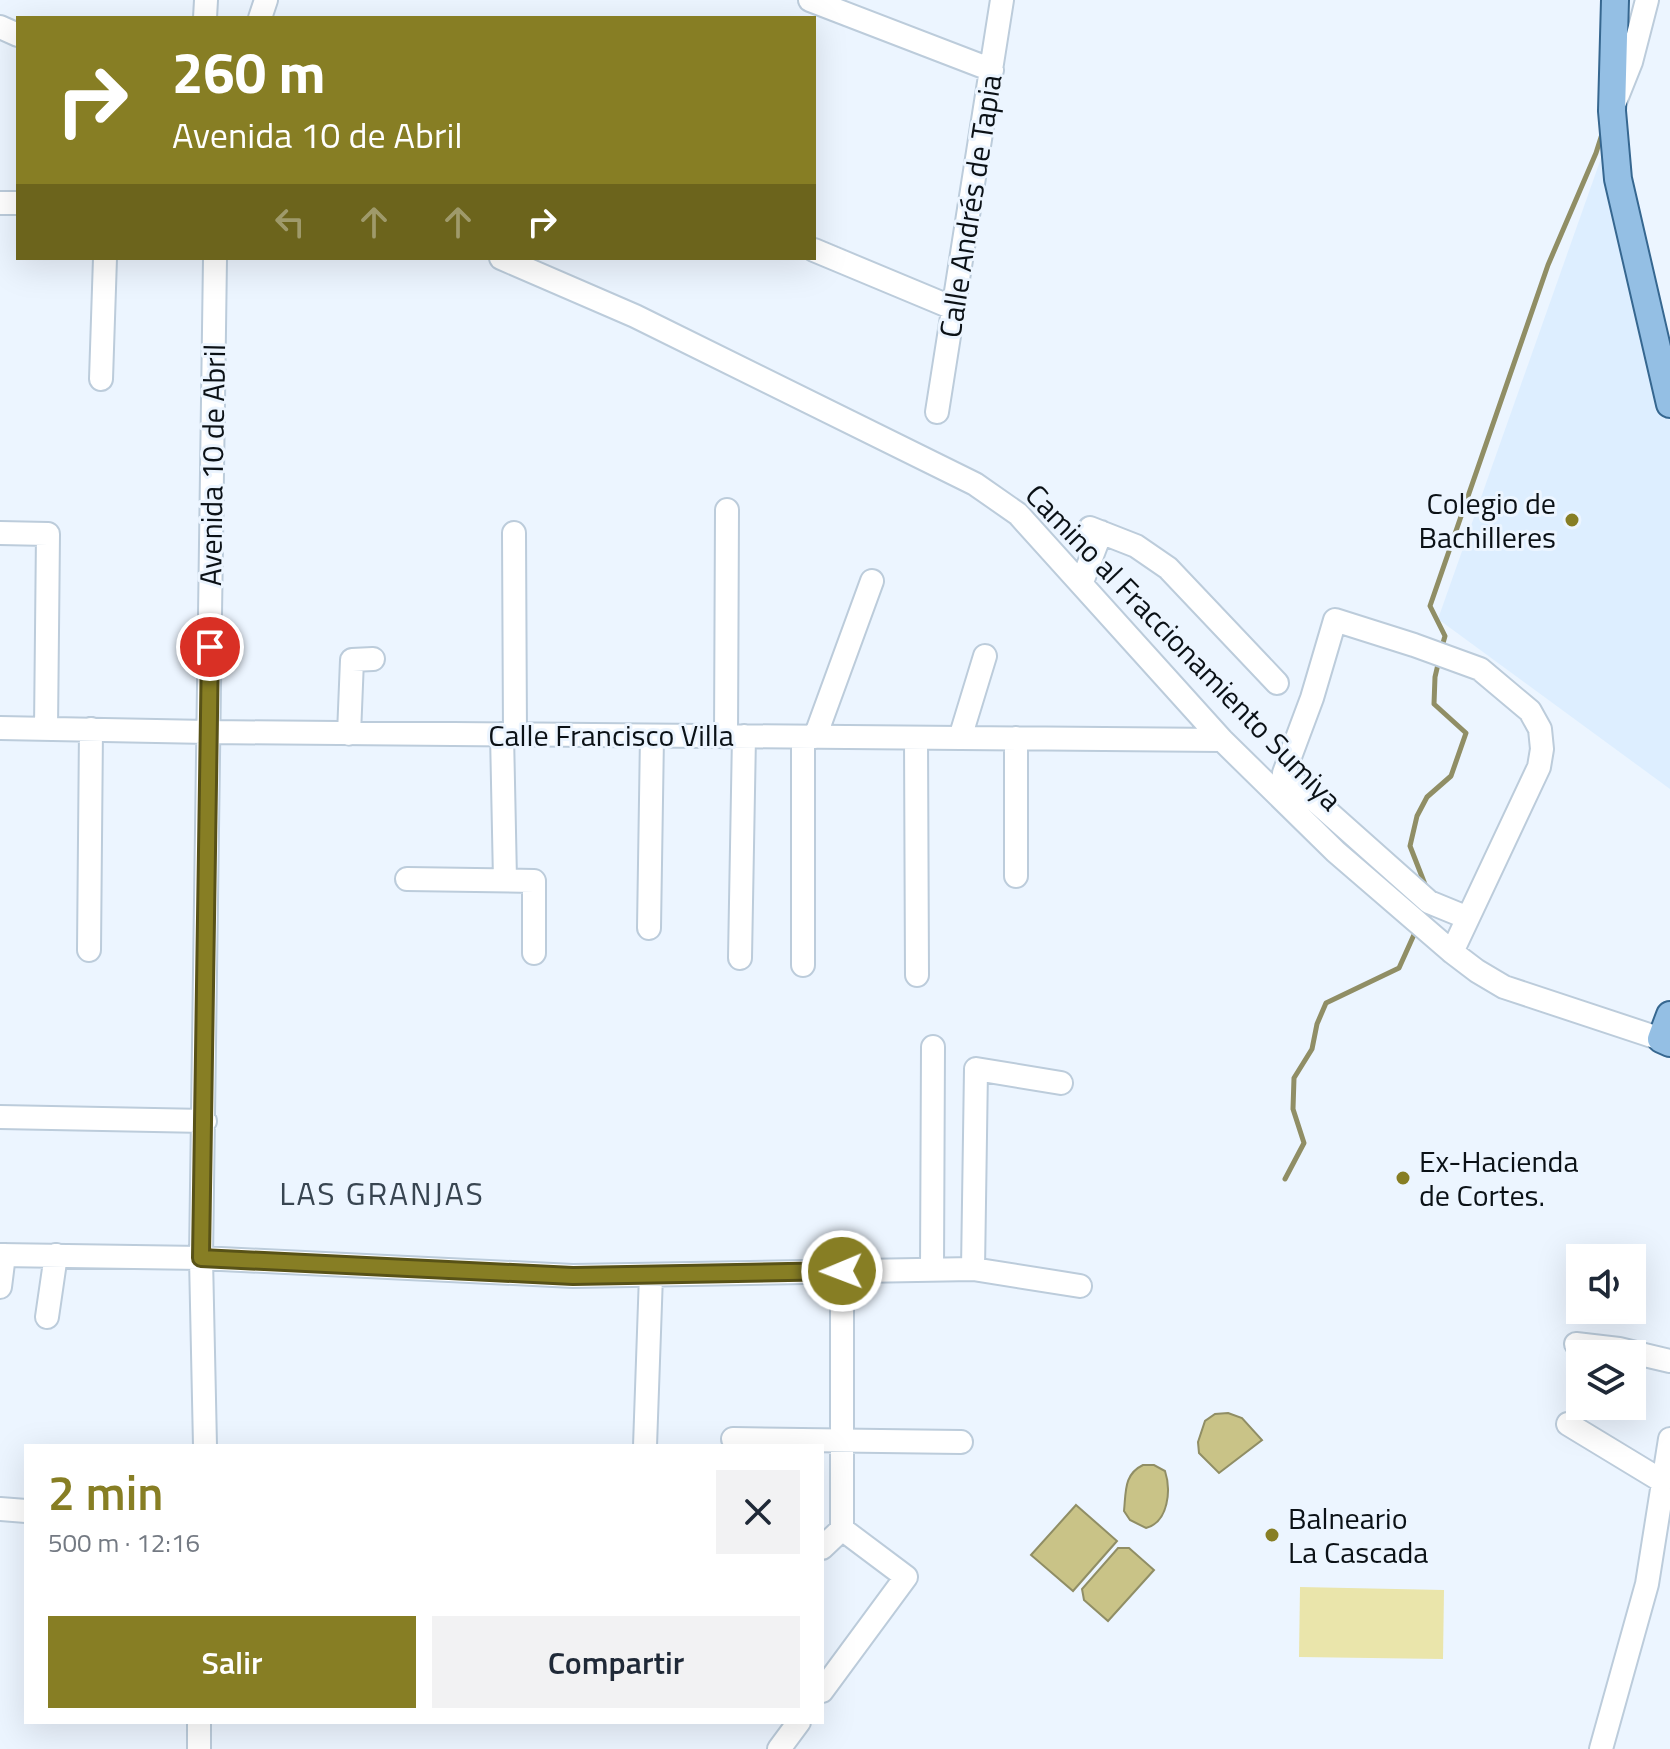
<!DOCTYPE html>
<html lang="es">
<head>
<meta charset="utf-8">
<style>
	:root { --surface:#fff; --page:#f2f2f3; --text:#1f2937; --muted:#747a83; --accent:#877e24 }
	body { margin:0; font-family:"Titillium Web",sans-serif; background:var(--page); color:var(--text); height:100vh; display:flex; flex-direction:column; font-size:30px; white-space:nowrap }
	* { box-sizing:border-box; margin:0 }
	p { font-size:26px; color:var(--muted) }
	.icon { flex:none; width:44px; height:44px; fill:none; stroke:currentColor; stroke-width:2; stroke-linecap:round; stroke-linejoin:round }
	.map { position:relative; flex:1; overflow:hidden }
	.sheet { position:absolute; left:24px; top:1444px; width:800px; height:280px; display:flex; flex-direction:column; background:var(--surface); border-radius:0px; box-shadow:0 8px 32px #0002 }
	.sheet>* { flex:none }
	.banner { position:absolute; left:16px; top:16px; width:800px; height:244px; border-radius:0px; box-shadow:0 8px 32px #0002; background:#877e24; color:#fff; overflow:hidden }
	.controls { position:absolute; left:1566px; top:1244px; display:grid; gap:16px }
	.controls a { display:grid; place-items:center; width:80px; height:80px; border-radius:0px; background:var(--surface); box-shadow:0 8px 32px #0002; font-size:40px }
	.pin { position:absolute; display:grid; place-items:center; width:68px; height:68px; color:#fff; margin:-34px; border:4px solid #fff; border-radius:50%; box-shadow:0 2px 8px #0007 }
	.me { position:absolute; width:88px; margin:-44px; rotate:269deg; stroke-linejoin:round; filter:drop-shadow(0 0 6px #0008) }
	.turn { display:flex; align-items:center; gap:28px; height:168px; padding:0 24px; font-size:36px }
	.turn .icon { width:104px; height:104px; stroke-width:2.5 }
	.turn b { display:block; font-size:56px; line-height:68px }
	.lanes { display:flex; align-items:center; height:76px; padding:0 24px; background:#0003; justify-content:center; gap:40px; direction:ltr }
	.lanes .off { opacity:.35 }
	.round { display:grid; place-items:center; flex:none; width:84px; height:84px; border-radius:0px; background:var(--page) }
	.headline { display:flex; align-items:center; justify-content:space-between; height:136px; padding:0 24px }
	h1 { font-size:48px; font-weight:600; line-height:60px; color:var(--accent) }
	.action { display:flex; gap:16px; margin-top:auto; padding:16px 24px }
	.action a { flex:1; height:92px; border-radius:0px; background:var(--accent); color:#fff; font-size:32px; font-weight:600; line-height:92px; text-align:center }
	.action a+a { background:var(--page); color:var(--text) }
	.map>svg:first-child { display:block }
</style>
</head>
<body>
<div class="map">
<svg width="1670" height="1749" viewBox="0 0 1670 1749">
	<rect width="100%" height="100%" fill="#ecf5ff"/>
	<!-- built -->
	<path fill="#def" d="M1605,147L1670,421V789L1438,619Z"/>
	<!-- green -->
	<path fill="#eae5ab" d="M1300,1587L1444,1590L1443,1659L1299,1657Z"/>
	<!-- water -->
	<path fill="#c9c387" stroke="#908e65" stroke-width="2" d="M1228,1413L1242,1418L1262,1440L1219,1473L1199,1453L1198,1442L1205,1421L1215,1414Z
		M1143,1465H1154L1165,1471C1171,1489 1169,1522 1146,1528L1130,1520L1124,1511C1126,1491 1124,1474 1143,1465Z
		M1076,1505L1117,1541L1073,1591L1031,1555Z
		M1118,1548H1129L1154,1570L1108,1621L1084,1600L1082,1589Z"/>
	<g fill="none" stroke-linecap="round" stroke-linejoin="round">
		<!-- stream -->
		<path stroke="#908e65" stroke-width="5" d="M1441,650L1445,636L1430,606L1548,265L1596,153L1603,131
			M1426,887L1410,846L1417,816L1427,797L1451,776L1466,733L1434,704L1435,677L1439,660
			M1285,1179L1304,1143L1293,1109L1294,1078L1312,1049L1317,1024L1326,1003L1399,968L1417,928"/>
		<defs>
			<path id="minor" d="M810,0L992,70
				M205,18L206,0
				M260,18L266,0
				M0,27L18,35
				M1615,102L1631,62L1647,0
				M0,203H18
				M814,250L953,308
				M501,258L635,316L975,484L1018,514L1222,740L1336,852L1452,952L1477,971L1504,987L1661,1039
				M101,379L105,258
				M937,412L1002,0
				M1090,528L1136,546L1168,568L1277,683
				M0,533L48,534L46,728
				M514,533L515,735
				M1082,582L1101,532
				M0,728L208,732L1222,740
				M349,734L352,660L373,659
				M502,734L505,880
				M726,736L727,510
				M815,737L872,581
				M916,738L917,975
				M960,738L985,656
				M1016,876V738
				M407,879L534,881V953
				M649,928L652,736
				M89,950L91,729
				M1452,952L1539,767L1542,749L1540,729L1530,711L1480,669L1414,645L1335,620L1312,698L1284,773L1429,902L1468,918
				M740,958L744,736
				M803,965V737
				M0,1117L205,1121
				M0,1255L201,1258L573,1276L973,1269L1080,1286
				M932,1269L933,1047
				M973,1269L976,1069L1061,1083
				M0,1287L4,1255
				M47,1317L56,1255
				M1576,1344L1619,1349L1670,1361
				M1568,1424L1662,1481
				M733,1439L961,1442
				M205,1446L201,1258L215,258
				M645,1446L651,1275
				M0,1509L26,1511
				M822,1548L842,1529
				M822,1691L906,1577L842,1529V1271
				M199,1749V1722
				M779,1749L799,1722
				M1601,1749L1647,1584L1670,1439"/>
			<path id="major" d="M1615,0L1612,111L1618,179L1670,404
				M1670,1015L1661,1039L1670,1043"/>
		</defs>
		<!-- minor casing -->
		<use href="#minor" stroke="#bcccdb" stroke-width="26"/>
		<!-- major casing -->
		<use href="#major" stroke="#366790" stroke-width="30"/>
		<!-- minor -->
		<use href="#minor" stroke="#fff" stroke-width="22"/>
		<!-- major -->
		<use href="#major" stroke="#94bfe4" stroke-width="26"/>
	</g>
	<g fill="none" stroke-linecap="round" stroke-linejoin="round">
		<defs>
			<path id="route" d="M210,647L201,1258L573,1276L842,1271"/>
		</defs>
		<!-- route casing -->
		<use href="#route" stroke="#585217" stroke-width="20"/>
		<!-- route -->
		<use href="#route" stroke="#877e24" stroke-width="14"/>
	</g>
	<!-- markers -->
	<g fill="#877e24" stroke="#ecf5ff" stroke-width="3">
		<circle cx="1572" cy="520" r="8"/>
		<circle cx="1403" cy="1178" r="8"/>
		<circle cx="1272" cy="1535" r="8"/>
	</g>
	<g text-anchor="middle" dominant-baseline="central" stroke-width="6" stroke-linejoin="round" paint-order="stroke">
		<!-- street labels -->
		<g font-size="30" fill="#0b1116" stroke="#ecf5ff">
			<text transform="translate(970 206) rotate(-81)">Calle Andrés de Tapia</text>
			<text transform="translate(212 465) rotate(-89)">Avenida 10 de Abril</text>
			<text transform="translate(1184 647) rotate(46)">Camino al Fraccionamiento Sumiya</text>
			<text x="611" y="735">Calle Francisco Villa</text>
		</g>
		<!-- poi labels -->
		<g font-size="30" fill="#0b1116" stroke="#ecf5ff" text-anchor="start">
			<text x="1556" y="503" text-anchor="end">Colegio de<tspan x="1556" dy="34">Bachilleres</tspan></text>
			<text x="1419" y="1161">Ex-Hacienda<tspan x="1419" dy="34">de Cortes.</tspan></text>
			<text x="1288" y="1518">Balneario<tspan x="1288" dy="34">La Cascada</tspan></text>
		</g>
		<!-- neighbourhood labels -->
		<g font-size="32" letter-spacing="2" fill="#384551" stroke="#ecf5ff">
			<text x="382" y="1193">LAS GRANJAS</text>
		</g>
	</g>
</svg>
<div class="controls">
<a><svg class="icon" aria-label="sound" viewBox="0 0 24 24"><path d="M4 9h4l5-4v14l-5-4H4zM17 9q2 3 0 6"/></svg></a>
<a><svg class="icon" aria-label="layers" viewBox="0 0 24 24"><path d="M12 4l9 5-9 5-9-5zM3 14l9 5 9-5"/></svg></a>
</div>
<div class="pin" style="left:210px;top:647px;background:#d93025"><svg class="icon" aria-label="arrive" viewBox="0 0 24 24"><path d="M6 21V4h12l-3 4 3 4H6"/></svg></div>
<svg class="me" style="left:842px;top:1271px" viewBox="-20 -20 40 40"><circle r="17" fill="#877e24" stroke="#fff" stroke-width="3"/><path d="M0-11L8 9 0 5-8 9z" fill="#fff"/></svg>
<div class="banner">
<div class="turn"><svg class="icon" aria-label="right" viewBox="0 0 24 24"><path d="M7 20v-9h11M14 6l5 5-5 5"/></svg><div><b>260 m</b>Avenida 10 de Abril</div></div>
<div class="lanes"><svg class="icon off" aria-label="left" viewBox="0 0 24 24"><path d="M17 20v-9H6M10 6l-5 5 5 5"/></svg><svg class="icon off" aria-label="ahead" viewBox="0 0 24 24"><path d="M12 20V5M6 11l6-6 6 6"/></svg><svg class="icon off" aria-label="ahead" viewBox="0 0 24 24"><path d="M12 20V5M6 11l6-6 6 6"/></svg><svg class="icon" aria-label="right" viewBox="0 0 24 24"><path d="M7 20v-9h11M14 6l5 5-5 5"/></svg></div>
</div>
<section class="sheet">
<div class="headline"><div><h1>2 min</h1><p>500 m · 12:16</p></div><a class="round"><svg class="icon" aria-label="close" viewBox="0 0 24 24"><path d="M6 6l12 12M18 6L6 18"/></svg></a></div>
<div class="action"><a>Salir</a><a>Compartir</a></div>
</section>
</div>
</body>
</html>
